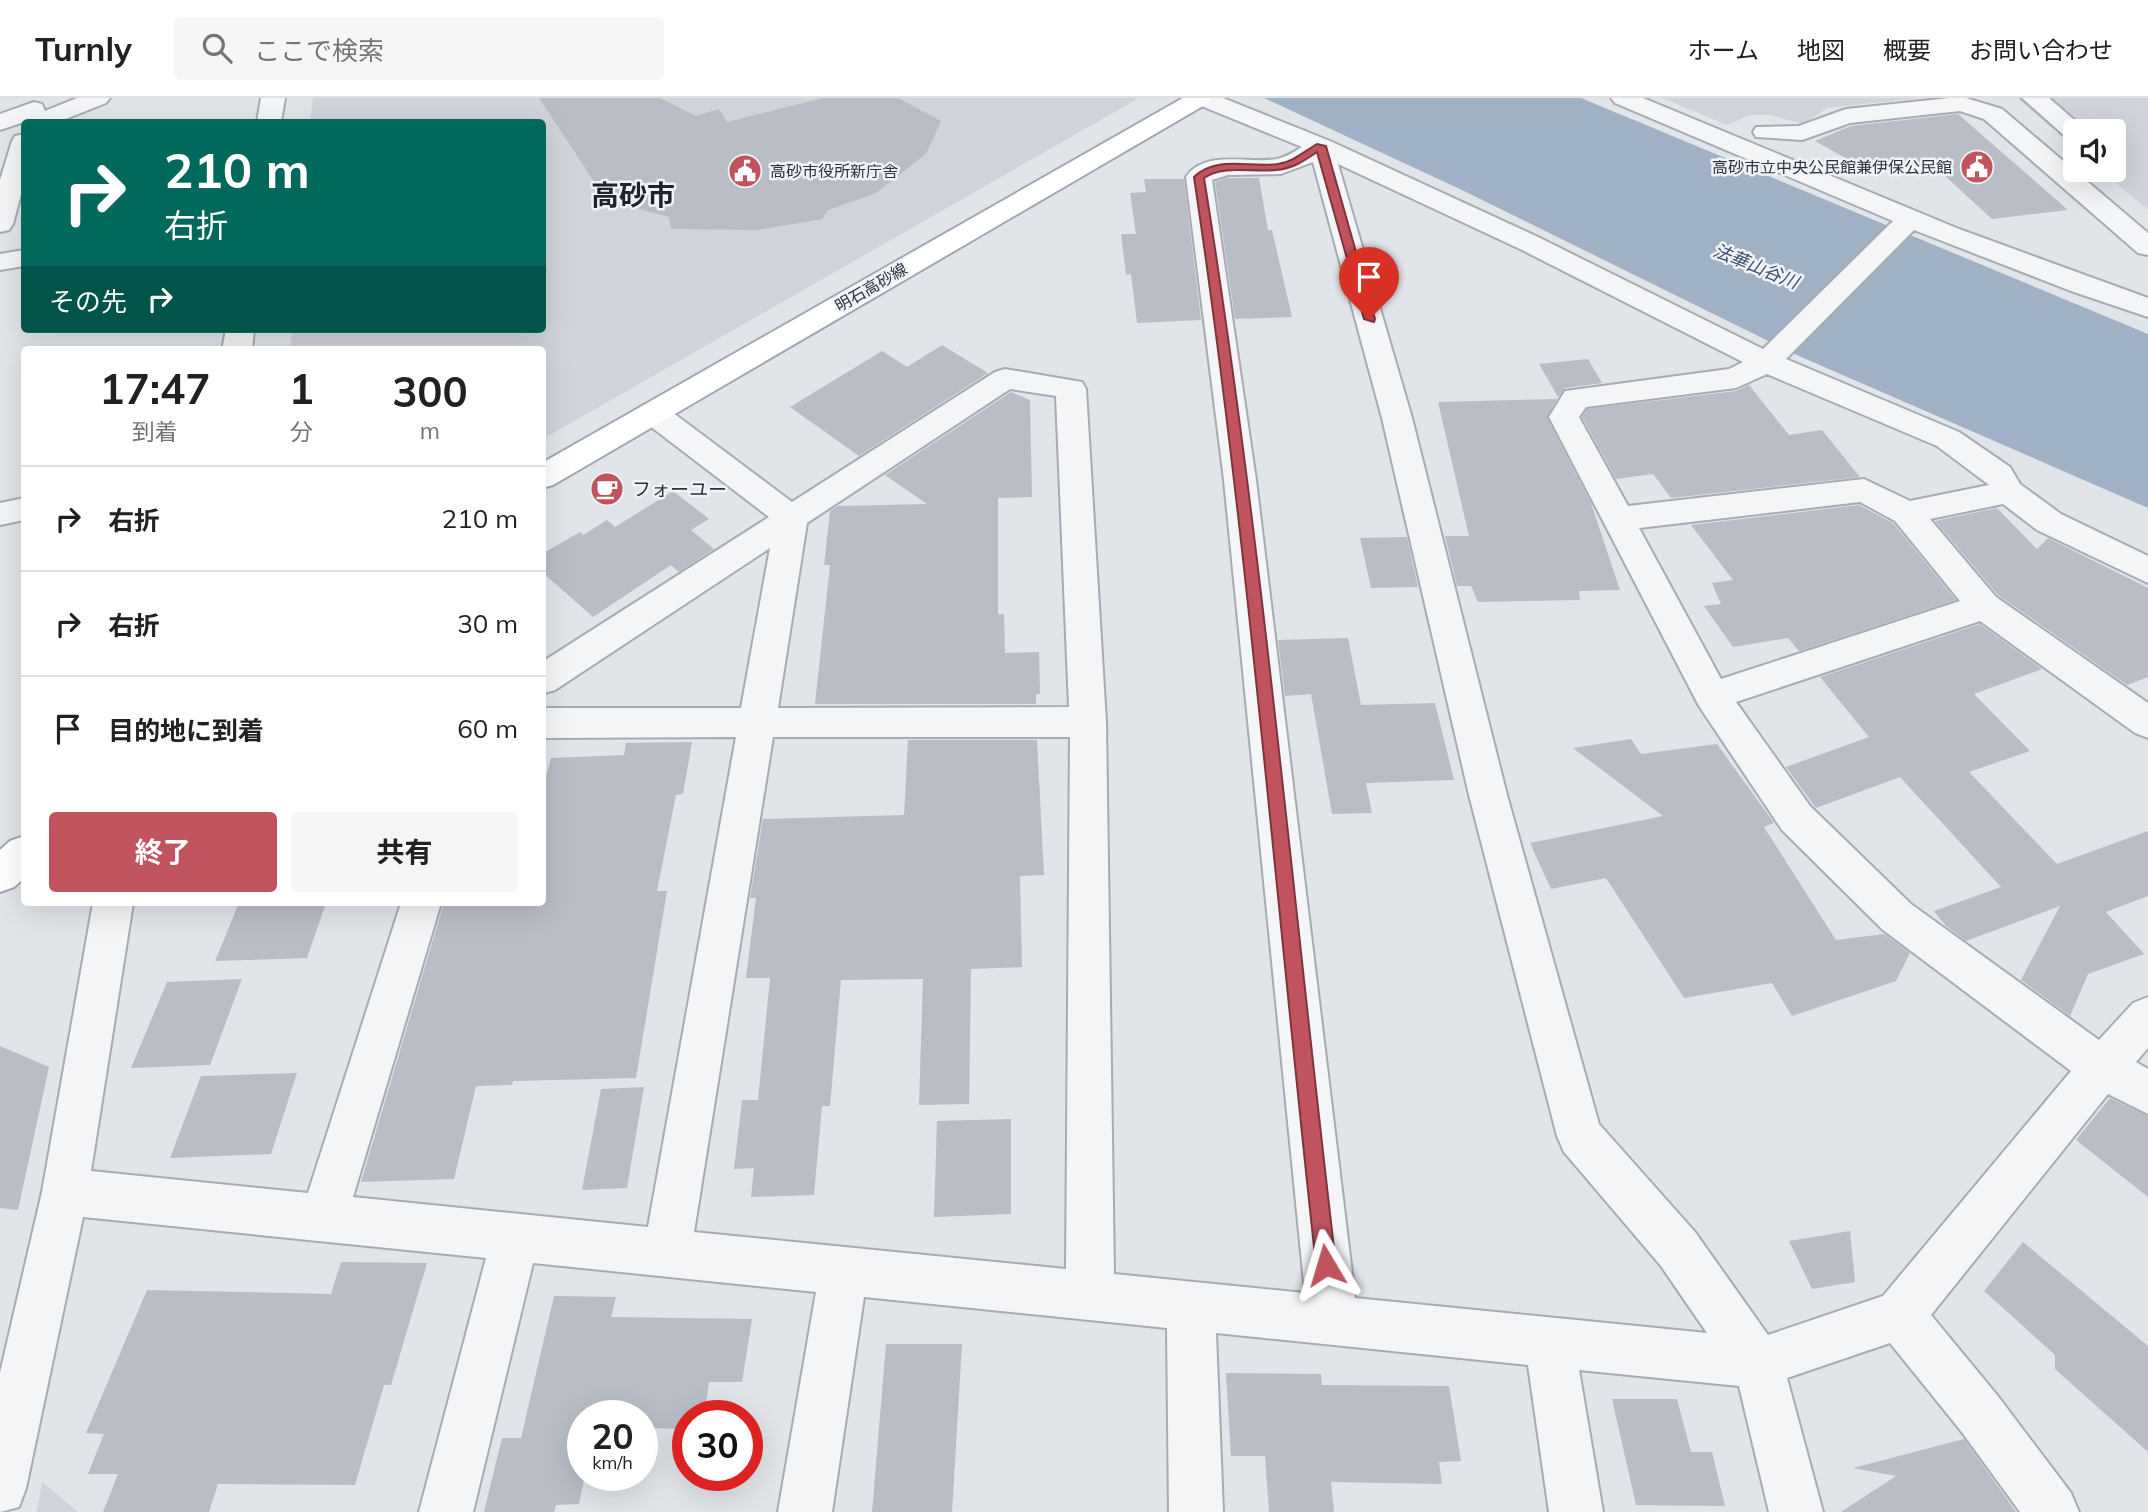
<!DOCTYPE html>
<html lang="ja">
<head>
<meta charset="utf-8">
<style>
	:root { --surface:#fff; --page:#f6f6f6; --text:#202124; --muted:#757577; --line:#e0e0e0; --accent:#c0535e }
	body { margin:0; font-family:Mulish,"Noto Sans JP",sans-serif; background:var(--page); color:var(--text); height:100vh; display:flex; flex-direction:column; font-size:26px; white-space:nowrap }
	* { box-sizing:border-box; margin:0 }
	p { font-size:23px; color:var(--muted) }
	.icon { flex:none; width:38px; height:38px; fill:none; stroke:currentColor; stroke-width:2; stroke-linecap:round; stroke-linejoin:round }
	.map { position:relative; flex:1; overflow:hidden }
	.side { position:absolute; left:21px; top:248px; width:525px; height:560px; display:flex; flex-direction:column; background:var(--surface); border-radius:7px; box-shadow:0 7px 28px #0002 }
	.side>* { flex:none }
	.hud { position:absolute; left:21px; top:21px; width:525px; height:214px; border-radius:7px; box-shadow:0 7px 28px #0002; background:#00695c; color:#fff; overflow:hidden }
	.controls { position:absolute; left:2063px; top:21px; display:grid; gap:14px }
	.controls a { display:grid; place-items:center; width:63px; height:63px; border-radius:7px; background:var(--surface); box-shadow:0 7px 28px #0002; font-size:35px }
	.speed { position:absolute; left:567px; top:1302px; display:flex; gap:14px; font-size:35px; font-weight:700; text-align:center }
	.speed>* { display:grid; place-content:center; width:91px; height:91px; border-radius:50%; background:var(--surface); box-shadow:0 7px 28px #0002; line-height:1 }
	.speed small { font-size:18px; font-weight:400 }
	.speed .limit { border:10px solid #d22; background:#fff; color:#111 }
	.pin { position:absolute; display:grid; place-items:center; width:60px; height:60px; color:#fff; margin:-72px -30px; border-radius:50% 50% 50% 0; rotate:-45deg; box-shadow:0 0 7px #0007 }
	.pin .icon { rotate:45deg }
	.me { position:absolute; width:77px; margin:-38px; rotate:353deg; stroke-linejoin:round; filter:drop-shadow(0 0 5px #0008) }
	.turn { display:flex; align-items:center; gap:24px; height:147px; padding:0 28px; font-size:32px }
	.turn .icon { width:91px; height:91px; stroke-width:2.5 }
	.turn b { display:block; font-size:49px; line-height:60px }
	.then { display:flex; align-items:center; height:66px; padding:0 28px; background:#0003; gap:14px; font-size:26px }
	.eta { display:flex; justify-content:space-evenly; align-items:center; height:119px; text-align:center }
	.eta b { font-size:42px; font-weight:700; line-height:49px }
	.cta { display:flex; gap:14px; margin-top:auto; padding:14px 28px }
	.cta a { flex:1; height:80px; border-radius:7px; background:var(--accent); color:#fff; font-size:28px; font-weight:700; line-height:80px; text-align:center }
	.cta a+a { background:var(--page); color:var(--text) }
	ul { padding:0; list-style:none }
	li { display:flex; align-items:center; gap:21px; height:105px; padding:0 28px; border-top:2px solid var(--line) }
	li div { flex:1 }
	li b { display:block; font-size:26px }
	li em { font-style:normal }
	header { display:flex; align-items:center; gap:42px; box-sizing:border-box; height:98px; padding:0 35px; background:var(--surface); border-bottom:2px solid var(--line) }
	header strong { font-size:33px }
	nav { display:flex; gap:38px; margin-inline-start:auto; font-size:24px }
	.search { width:490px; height:63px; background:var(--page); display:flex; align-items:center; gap:18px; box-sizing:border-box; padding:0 24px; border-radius:7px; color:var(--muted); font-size:26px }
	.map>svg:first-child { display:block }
</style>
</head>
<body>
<header>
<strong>Turnly</strong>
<div class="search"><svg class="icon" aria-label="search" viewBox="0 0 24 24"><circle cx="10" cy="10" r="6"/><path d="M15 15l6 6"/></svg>ここで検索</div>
<nav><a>ホーム</a><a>地図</a><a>概要</a><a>お問い合わせ</a></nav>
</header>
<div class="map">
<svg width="2148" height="1414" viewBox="0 0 2148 1414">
	<rect width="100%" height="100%" fill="#e1e4e8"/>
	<!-- built -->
	<path fill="#d0d3da" d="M313,0H1139L543,341L542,252H290L292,231H542V24H310Z
		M1662,0H1919L1827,10L1803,26L1771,17H1750L1727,27Z
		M2017,0H2148V112L2101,72H2114V33H2076L2075,50Z
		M42,1384L78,1414H37Z"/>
	<!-- water -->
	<path fill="#a0b0c5" d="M1264,0H1581L2148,236V410L1799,258L1464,93Z"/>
	<!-- building -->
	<path fill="#b9bdc5" d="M539,0H660L696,18L719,11L727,24L823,0H898L941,23L926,56L876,95L828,112L822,121L758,132L671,131L669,119L635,110L595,85Z
		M1958,16L2068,112L1992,121L1932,66L1888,71L1858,67L1815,43L1851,28Z
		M1226,80H1259L1268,132H1272L1292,219L1235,221L1215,84Z
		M1144,81H1184L1201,222L1137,225L1131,176L1126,177L1121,136H1136L1130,95L1146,94Z
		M942,247L988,275L859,358L790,309L882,253L907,269Z
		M1588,261L1602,285L1565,290L1558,299L1539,266Z
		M1749,287L1789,337L1822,332L1860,379L1671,400L1653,376L1616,381L1582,319L1587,311L1736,293Z
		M1011,294L1030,302L1032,399L998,400V516H1004L1005,555L1039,554L1040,596H1036V606H815L830,467H824L830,413L838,408L927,406L885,377Z
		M1557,301L1547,320L1591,405L1620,492L1579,493L1580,502L1478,504L1471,488H1457L1445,438H1469L1438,304Z
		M673,393L709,421L691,432L714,451L679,474L671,467L593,519L542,474V456L580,434L583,437L607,422L615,429Z
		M1859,407L1893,425L1956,502L1799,553L1788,540L1733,549L1704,508L1721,506L1712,485L1733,482L1691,427Z
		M1997,410L2037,451L2048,440L2148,490V579L2127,587L1998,497L1935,423Z
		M1407,439L1418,489L1371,490L1360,440Z
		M1980,526L2042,571L1974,596L2030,653L1969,674L2057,766L2148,733V798L2106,814L2144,856L2088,876L2070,918L2021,882L2060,808L1966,843L1946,828L1934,813L2001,789L1900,679L1816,710L1786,669L1869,639L1820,579Z
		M1348,540L1361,607L1435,605L1454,682L1366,685L1372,715L1332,716L1311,596L1285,598L1278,542Z
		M1631,641L1641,656L1717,646L1774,725L1764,729L1836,842L1884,836L1910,855L1896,883L1792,918L1772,885L1684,900L1606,780L1551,791L1530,745L1663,718L1573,650Z
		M908,642H1037L1044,777L1020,778L1022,869L971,871L969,1006L919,1007L923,881L841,882L830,1008H822L814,1097L751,1099L754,1070L734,1071L742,1002H758L770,880H746L756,800H750L763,721L904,717Z
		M692,644L683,696L676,697L657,793H667L636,980L513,983L512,987L476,988L454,1081L361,1084L443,808L542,805V693L551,660L624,657L626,645Z
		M239,805H326L307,860L215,863Z
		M242,881L210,967L131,970L167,884Z
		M0,948L49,969L18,1112L0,1110Z
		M297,975L271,1056L170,1060L201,978Z
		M644,989L627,1090L582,1092L601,991Z
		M2110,1000L2148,1018V1099L2076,1042Z
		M1011,1021V1116L934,1119L937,1023Z
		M1850,1133L1855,1184L1812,1191L1789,1143Z
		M2023,1144L2148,1248V1354L2055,1271V1257L1984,1193Z
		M341,1164L427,1165L391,1287H384L355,1387L218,1386L209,1414H103L118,1376H88L104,1336L86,1335L147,1192L331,1196Z
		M554,1198L616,1199L611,1219L752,1221L742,1284H709L704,1318H688V1331L642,1330V1318H583V1377H585L579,1406L556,1407L554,1414H484L502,1340H521Z
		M886,1246H962L952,1414H872Z
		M1226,1275L1321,1276L1322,1287L1449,1288L1461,1363L1439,1364L1442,1386L1331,1384L1334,1414H1269L1265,1358H1231Z
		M1612,1301H1677L1691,1354H1712L1725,1408L1636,1407Z
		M1964,1341L2016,1414H1841L1896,1378L1853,1370Z"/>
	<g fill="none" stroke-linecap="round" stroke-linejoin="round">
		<defs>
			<path id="minor" d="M77,0H110L106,5L58,24L27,23L0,32V16L34,4L42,6L45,13Z
				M261,0H285L281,24H257Z
				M1190,0H1223L1330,43L1538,139L1763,251L1893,123L1615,5L1611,0H1643L1959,131L2148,200V219L2071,193L1914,132L1786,261L1959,334L2010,369L2020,386L2061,416L2148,458V485L2037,432L2003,406L1930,421L1996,499L2148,605V640L2135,635L1980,523L1736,604L1810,708L1911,806L2099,942L2133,905L2148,899V950L2136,964L2148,971V1016L2108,996L1931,1217L1997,1297L2071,1395L2079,1414H2020L1961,1333L1890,1245L1787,1280L1823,1414H1769L1739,1288L1579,1272L1603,1414H1549L1528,1267L1216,1235L1223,1414H1169L1167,1230L864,1199L832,1414H778L816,1194L533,1165L473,1414H419L486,1160L83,1119L26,1390L19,1409L0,1414V1275L42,1094L93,805H133L91,1073L308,1095L401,805H441L353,1099L648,1129L736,639L542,640V610H741L770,450L555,592L542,596V564L769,419L642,322L638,315L642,308L653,305L664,308L792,404L995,274L1005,271L1082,284L1086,291L1106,624L1114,1176L1305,1195L1224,382L1186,79C1205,51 1249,66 1277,61C1286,59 1294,54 1302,49L1194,5ZM1313,64L1382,320L1469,697L1557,1038L1564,1054L1661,1168L1707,1235L1355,1200L1256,382L1212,82L1228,77L1281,76ZM1338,66L1520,151L1743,264L1729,271L1565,293L1549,319L1699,608L1782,732L1883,832L2071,973L1883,1198L1768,1237L1695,1134L1599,1026L1507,697L1412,320ZM1767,276L1937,348L1989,387L1910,403L1864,381L1628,408L1579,319L1586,309L1736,290ZM1010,291L1056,298L1069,609L778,610L807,425ZM1860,404L1895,423L1960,503L1721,581L1639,430ZM773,639H1070L1066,1171L694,1134Z
				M1950,0H1966L2002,11L2148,135V157L2138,155L1984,21L1960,13L1850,25L1802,42L1756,39L1753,34L1756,29L1799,28L1846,11Z
				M2022,0H2049L2087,33H2076V41L2066,39Z
				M24,36V85L13,126L9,132L0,134V82L12,43L15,38Z
				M24,152V168L0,172V156Z
				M226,231H254L252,252H222Z
				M24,400V422L0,427V405Z"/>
			<path id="major" d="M1183,0H1212L1208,5L553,387L542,390V365Z
				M24,738V780L14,789L0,794V752L10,743Z"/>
		</defs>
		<!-- minor casing -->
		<use href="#minor" stroke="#a7abb2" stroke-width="4"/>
		<!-- major casing -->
		<use href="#major" stroke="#a2a8b3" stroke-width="4"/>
		<!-- minor -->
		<use href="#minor" fill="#f4f5f7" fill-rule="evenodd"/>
		<!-- major -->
		<use href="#major" fill="#fff" fill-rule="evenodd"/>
	</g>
	<!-- route -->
	<path fill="#c0535e" stroke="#7d363d" stroke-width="2" d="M1317,46L1326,48L1375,221L1374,224L1364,221L1317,54C1304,63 1292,71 1276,72C1253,75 1224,66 1204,80C1262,440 1293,804 1336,1167L1333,1174L1326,1176L1319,1174L1316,1167C1276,804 1248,440 1194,79C1216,57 1250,70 1278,66C1293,64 1305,53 1317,46Z"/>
	<!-- icons -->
	<defs>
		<symbol id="civic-disc" viewBox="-11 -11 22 22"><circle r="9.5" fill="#c0535e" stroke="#f1f3f6"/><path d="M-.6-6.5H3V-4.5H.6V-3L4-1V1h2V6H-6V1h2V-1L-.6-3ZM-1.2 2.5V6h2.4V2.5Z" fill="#fff"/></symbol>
		<symbol id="cafe-disc" viewBox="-11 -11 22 22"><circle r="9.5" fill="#c0535e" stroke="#f1f3f6"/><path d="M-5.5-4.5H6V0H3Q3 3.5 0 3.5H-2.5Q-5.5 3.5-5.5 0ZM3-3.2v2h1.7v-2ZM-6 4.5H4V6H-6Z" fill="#fff"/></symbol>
	</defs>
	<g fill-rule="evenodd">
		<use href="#civic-disc" x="1958" y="50" width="38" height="38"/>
		<use href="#civic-disc" x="726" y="54" width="38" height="38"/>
		<use href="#cafe-disc" x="588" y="372" width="38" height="38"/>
	</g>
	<g text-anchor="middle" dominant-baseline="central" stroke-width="5" stroke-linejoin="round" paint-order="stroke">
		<!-- far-poi labels -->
		<g font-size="16" fill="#2b313e" stroke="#f1f3f6" text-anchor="end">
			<text x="1952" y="69">高砂市立中央公民館兼伊保公民館</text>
			<text x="770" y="73" text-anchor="start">高砂市役所新庁舎</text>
		</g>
		<!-- far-street labels -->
		<g font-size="16" fill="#2b313e" stroke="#f1f3f6">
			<text transform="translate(871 189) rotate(-30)">明石高砂線</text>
		</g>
		<!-- far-water labels -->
		<g font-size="18" font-style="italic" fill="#3a4e6e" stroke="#f1f3f6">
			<text transform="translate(1756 168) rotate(22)">法華山谷川</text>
		</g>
		<!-- poi labels -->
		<g font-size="19" fill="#2b313e" stroke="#f1f3f6" text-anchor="start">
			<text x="632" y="391">フォーユー</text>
		</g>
		<!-- far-town labels -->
		<g font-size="28" font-weight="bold" fill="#1d232f" stroke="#f1f3f6">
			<text x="633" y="96">高砂市</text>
		</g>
	</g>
</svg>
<div class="controls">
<a><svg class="icon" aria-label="sound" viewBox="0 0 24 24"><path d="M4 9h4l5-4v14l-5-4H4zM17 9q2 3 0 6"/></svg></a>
</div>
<div class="speed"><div>20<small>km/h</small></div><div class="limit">30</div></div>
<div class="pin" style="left:1369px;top:221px;background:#d93025"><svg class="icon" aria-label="arrive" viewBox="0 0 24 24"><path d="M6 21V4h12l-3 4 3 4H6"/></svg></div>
<svg class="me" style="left:1326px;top:1167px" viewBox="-20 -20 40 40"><path d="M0-17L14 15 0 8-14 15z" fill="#c0535e" stroke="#fff" stroke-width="4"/></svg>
<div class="hud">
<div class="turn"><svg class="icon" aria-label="right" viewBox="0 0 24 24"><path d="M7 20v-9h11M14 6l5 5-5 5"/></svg><div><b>210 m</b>右折</div></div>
<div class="then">その先<svg class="icon" aria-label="right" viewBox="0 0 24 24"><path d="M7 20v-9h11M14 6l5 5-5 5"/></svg></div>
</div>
<section class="side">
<div class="eta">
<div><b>17:47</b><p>到着</p></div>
<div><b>1</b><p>分</p></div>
<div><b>300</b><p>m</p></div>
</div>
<ul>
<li><svg class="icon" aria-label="right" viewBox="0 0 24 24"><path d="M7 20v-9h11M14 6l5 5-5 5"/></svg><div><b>右折</b></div><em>210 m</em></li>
<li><svg class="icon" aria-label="right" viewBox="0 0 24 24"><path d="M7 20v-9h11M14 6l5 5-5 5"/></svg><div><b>右折</b></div><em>30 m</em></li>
<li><svg class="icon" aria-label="arrive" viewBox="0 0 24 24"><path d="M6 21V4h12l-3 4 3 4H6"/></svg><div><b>目的地に到着</b></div><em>60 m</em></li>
</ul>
<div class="cta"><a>終了</a><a>共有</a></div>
</section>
</div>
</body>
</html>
